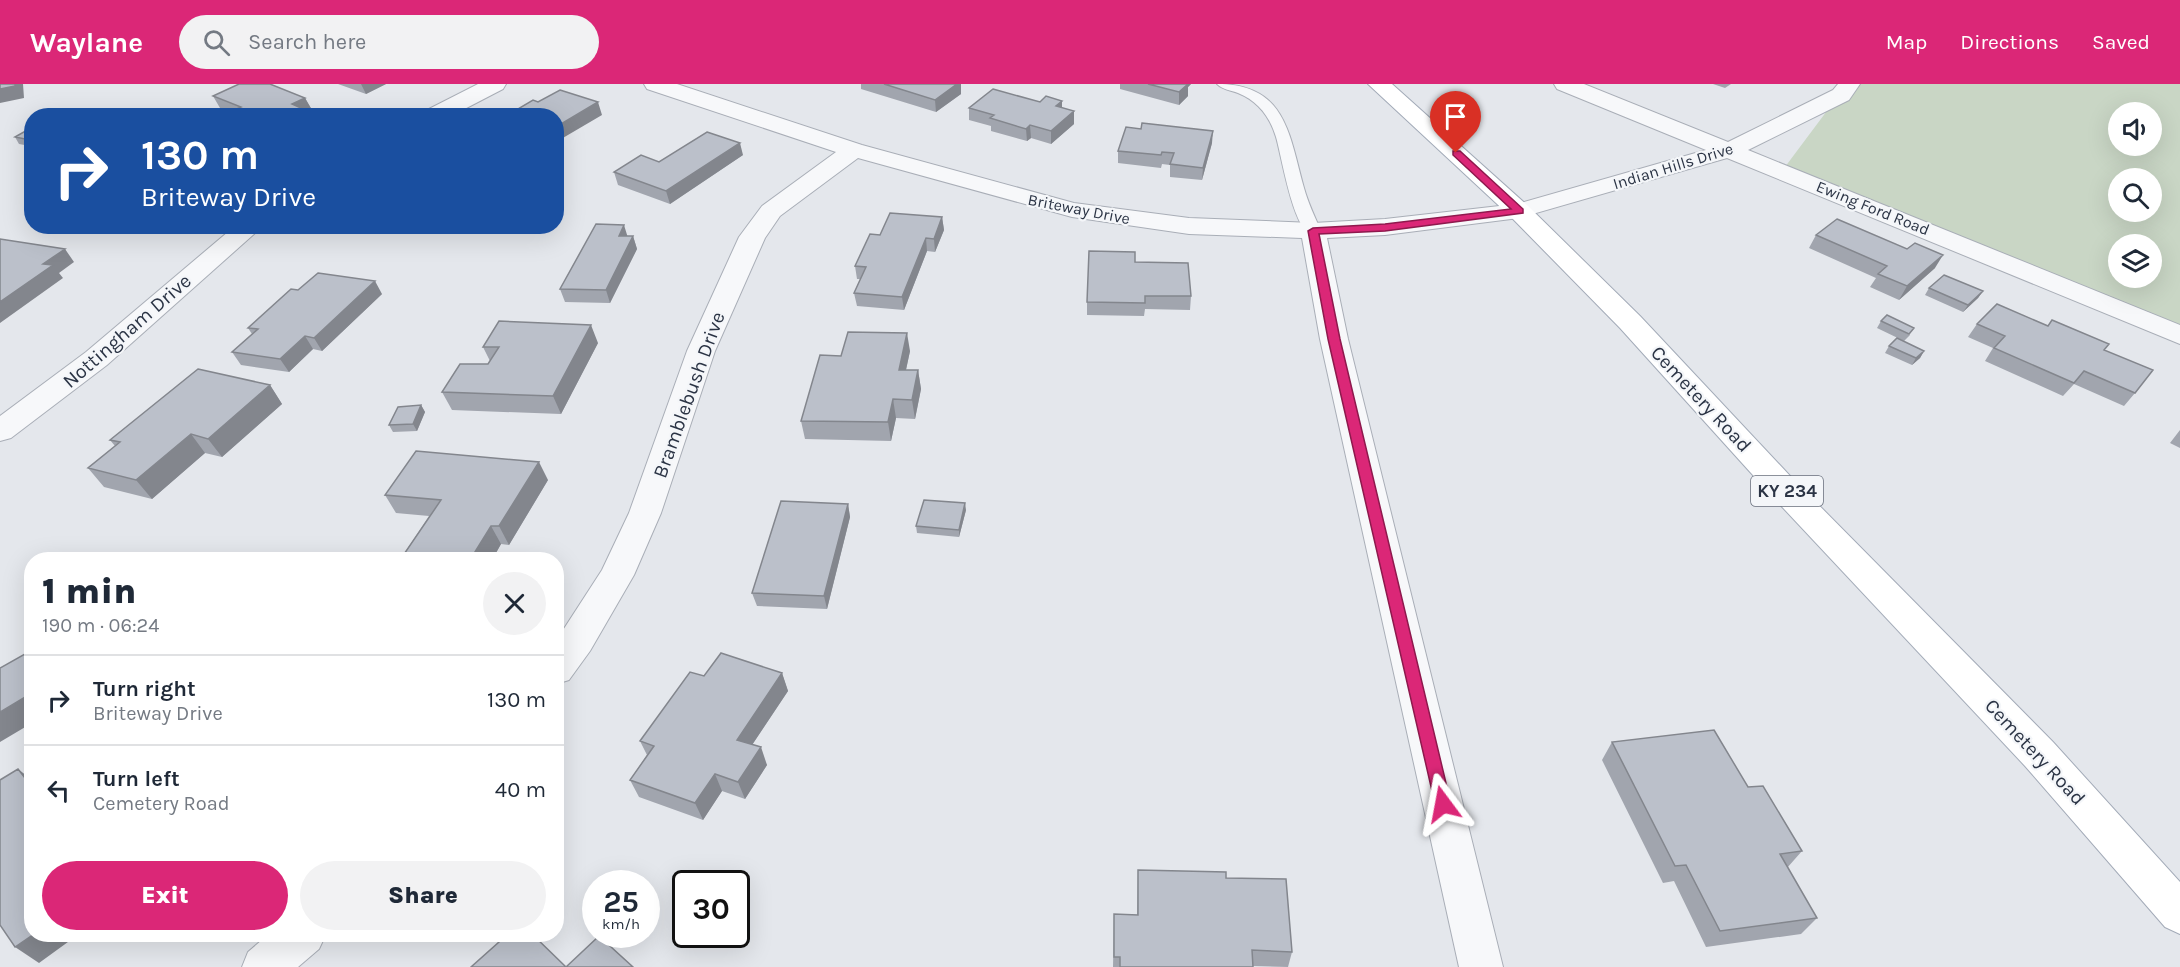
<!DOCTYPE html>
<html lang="en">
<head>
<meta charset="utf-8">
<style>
	:root { --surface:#fff; --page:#f2f2f3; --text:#1f2937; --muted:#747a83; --line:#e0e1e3; --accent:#db2777 }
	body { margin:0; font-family:Karla,sans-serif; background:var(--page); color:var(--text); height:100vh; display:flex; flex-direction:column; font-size:22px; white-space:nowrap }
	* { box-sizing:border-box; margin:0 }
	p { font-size:20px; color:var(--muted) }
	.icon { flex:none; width:33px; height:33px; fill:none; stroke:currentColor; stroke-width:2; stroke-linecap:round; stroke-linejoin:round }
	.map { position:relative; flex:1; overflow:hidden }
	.side { position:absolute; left:24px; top:468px; width:540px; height:390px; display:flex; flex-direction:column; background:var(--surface); border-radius:24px; box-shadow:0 6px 24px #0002 }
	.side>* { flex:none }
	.guide { position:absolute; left:24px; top:24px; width:540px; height:126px; border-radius:24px; box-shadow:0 6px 24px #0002; background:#1a4fa0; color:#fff; overflow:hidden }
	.controls { position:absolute; left:2108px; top:18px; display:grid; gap:12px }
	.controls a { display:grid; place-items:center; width:54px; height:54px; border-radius:50%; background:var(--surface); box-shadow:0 6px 24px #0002; font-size:30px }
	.speed { position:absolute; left:582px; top:786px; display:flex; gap:12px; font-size:30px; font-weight:700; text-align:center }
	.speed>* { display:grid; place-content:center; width:78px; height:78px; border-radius:50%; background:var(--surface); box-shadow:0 6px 24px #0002; line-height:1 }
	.speed small { font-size:15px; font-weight:400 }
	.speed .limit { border:3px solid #111; border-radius:9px; background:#fff; color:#111 }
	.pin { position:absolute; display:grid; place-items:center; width:51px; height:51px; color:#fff; margin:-62px -26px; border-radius:50% 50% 50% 0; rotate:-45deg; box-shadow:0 0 6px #0007 }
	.pin .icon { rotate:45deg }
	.me { position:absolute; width:66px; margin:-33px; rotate:347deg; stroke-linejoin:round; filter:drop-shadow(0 0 4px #0008) }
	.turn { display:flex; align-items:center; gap:21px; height:126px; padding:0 18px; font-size:27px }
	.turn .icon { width:78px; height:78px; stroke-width:2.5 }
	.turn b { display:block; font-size:42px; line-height:51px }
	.round { display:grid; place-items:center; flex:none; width:63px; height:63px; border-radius:32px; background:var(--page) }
	.headline { display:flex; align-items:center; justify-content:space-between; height:102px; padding:0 18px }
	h1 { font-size:36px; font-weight:800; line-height:45px }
	.action { display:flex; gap:12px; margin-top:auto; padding:12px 18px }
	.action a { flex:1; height:69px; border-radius:36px; background:var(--accent); color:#fff; font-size:24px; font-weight:800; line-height:69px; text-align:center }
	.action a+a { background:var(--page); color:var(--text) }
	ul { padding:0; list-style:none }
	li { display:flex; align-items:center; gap:18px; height:90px; padding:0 18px; border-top:2px solid var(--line) }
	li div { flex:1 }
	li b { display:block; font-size:22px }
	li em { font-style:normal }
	header { display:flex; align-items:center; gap:36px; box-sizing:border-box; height:84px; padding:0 30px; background:var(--accent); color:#fff }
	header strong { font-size:28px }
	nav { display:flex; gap:33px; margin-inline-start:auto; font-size:21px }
	.search { width:420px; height:54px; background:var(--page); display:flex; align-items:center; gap:15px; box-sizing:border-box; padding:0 21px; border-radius:33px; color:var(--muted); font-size:22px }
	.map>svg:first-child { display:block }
</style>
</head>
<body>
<header>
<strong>Waylane</strong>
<div class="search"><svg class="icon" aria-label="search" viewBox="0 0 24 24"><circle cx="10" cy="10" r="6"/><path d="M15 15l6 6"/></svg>Search here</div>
<nav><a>Map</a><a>Directions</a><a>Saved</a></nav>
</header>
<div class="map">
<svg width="2180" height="883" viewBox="0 0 2180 883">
	<rect width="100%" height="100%" fill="#e4e7ec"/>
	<!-- green -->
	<path fill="#c9d6c5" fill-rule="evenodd" d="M1847,0H2180V252L1782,87ZM2118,28H2151V62H2118ZM2118,94H2151V128H2118ZM2118,160H2151V194H2118Z"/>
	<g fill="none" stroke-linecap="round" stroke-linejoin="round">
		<defs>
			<path id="lane" d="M1217,0C1286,0 1289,50 1304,104C1308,119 1315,133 1321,147L1319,150L1313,152C1293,147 1282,73 1276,53C1270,33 1258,17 1238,9C1231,6 1223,6 1217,0Z"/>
			<path id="street" d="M478,0H506L503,5L451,32H422L425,27Z
				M644,0H677L862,61L1074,119L1189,134L1313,139L1385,135L1517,120L1706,66L1557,5L1554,0H1584L1728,58L1833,6L1838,0H1860L1849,16L1748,66L2180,241V260L1727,74L1519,134L1385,151L1327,154L1348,255L1503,883H1459L1320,255L1302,154L1189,150L1072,133L858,74L780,132L765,154L715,267L661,429L634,491L590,567L569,596L556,600V557L602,486L629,429L687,267L739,153L762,122L836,68L647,5Z
				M235,142H263L107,281L11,354L0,357V332L86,268Z
				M269,850H326L319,865L298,883H242L248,868Z"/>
			<path id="primary" d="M1368,0H1392L1528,122L1640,232L1792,394L2053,658L2180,798V850L2165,843L2025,682L1770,410L1620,244L1510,132Z"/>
		</defs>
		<!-- lane casing -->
		<use href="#lane" stroke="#a9aeb7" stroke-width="2"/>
		<!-- street casing -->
		<use href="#street" stroke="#a9aeb7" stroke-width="2"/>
		<!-- primary casing -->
		<use href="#primary" stroke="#a3abb8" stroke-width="2"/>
		<!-- lane -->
		<use href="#lane" fill="#f7f8fa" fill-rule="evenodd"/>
		<!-- street -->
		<use href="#street" fill="#f7f8fa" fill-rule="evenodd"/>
		<!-- primary -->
		<use href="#primary" fill="#fff" fill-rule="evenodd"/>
	</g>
	<!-- wall -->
	<path fill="#a1a5ae" d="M338,0H386L366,10Z
		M861,0H961V10L936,28L861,5Z
		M1120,0H1191L1188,3V12L1179,21L1120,5Z
		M1713,0H1731L1725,4Z
		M213,12L305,14L312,26L304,30L230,28L220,24Z
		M1062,17V24L1074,40L1051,60L1031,54L1027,57L991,47V42L969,36V24L1040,18Z
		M32,46V61L30,62L19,60L15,53Z
		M1212,59L1202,96L1170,93V81L1162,80L1161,84L1118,79V67Z
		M743,71L670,120L618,101L614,88L659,78Z
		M942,133L944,146L935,168L927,167L904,226L857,222L854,209L860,195H857L855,182L880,151Z
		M1816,151L1935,184L1899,216L1870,203L1876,194L1809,164Z
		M628,152H633L637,165L610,219L565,218L560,205Z
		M1135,178L1191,212L1190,226L1145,225L1144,232L1087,231V218Z
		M1929,204L1983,207L1978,214L1963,228L1925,211Z
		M298,206L382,210L322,267L313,265L289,288L241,281L232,268L252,250L248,244Z
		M1881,237L1910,251L1904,257L1877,244Z
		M1977,240L2105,266L2135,309L2124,322L2074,300L2063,312L1985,277L1993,264L1968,253Z
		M598,259L561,330L452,326L442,308L488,280L490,277L483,263Z
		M1889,262L1924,267L1920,274L1912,281L1885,269Z
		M910,267L906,286H918L921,305L915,335L896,334L891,357L805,355L801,337L841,272Z
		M270,301L282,320L222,373L205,369L152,415L104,403L88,384L115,362L110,356Z
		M421,321L425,328L417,347L393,348L389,341Z
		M2180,346V364L2170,359Z
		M548,396L509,461L501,460L492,476H400L429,432L396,429L385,411Z
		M848,420L850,433L827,525L757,522L752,509Z
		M966,426L959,453L917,449L916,442Z
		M782,589L788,607L752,661L767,681L745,715L722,707L703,736L639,713L630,696L647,671L640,657L704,592Z
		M1612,658L1748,703L1802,767L1787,784L1817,834L1801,850L1706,863L1674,797L1663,799L1602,676Z
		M1138,786L1226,794L1292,868L1288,883L1253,882V883H1113L1114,830L1137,831Z"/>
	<!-- shaded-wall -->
	<path fill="#83868d" d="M15,0H23L24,14L0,19V5Z
		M361,0H386L366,10Z
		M957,0H961V10L936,28L935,16Z
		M1181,0H1191L1188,3V12L1179,21V8Z
		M305,14L312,26L304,30L305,32H285L292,20Z
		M1062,17V29L1056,22Z
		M598,18L602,31L556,58V43Z
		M1074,27V40L1051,60V47Z
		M1030,41L1031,54L1027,57L1026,45Z
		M1213,47L1212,59L1202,96L1203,84Z
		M32,51V61L30,62L25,55Z
		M740,59L743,71L670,120L666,107Z
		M942,133L944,146L935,168L934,155Z
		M624,141L628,154L619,152Z
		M633,152L637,165L610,219L606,206Z
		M926,154L927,167L904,226L902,213Z
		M65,165L74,178L59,189L63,194L0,239V218L43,180Z
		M1943,171L1935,184L1899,216L1907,202Z
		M375,197L382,210L322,267L314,254Z
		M1983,207L1978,214L1963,228L1968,221Z
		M591,241L598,259L561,330L553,312Z
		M907,249L910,267L902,304L899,286Z
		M305,252L313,265L289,288L280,275Z
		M1924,267L1920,274L1912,281L1916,274Z
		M918,286L921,305L915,335L912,316Z
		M270,301L282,320L222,373L208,355Z
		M893,315L896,334L891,357L888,338Z
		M421,321L425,328L417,347L413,340Z
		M191,350L205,369L152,415L136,396Z
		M539,378L548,396L509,461L499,442Z
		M965,419L966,426L959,453V446Z
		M848,420L850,433L827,525L824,512Z
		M491,442L501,460L492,476H470Z
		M782,589L788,607L744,673L737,656Z
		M32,609V639L0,658V628Z
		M761,663L767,681L745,715L738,698Z
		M18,685L32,696V703Z
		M715,690L722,707L703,736L695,719Z
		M34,850H79L39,879L15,863Z"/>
	<!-- building -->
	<path fill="#bbc0ca" stroke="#83868d" stroke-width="1.5" d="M0,0H15V2L0,5Z
		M239,0H270L305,14L292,20L301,24L285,32H222L241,23L213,12Z
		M884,0H957L935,16Z
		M1148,0H1188L1179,8Z
		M993,5L1040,18L1046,12L1062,17L1056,22L1074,27L1051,47L1030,41L1026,45L990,34L994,31L969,24Z
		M560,6L598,18L556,43V32H506L533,16L538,18Z
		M1142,39L1213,47L1203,84L1170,80L1174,69L1162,68L1161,71L1118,67L1126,43L1141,45Z
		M29,45L32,46V51L25,55L15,53Z
		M707,48L740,59L666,107L614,88L641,71L659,78Z
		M890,129L942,133L934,155L926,154L902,213L854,209L866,183L855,182L870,150L880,151Z
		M1837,135L1907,165L1915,159L1943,171L1907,202L1878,190L1887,182L1816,151Z
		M596,140L624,141L619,152H633L606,206L560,205Z
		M0,155L65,165L43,180L53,181L0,218Z
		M1089,167L1135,168V178L1188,179L1191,212H1145V219L1087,218Z
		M318,189L375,197L314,254L305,252L280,275L232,268L258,245L248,244L291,205L298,206Z
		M1944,191L1983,207L1968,221L1929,204Z
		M1997,220L2048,242L2052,236L2109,260L2104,266L2153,286L2135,309L2084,287L2074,299L1994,264L2005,252L1977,240Z
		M1887,231L1914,244L1909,250L1881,237Z
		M499,237L591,241L553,312L442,308L460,280H488L499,263H483Z
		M848,248L907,249L899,286H918L912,316L893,315L888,338L801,337L820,271L841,272Z
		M1897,254L1924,267L1916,274L1889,262Z
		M198,285L270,301L208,355L191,350L136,396L88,384L120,358L110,356Z
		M421,321L413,340L389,341L398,323Z
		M416,367L539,378L499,442H491L470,476H400L441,416L385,411Z
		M924,416L965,419L959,446L916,442Z
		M781,417L848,420L824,512L752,509Z
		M32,566V609L0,628V584Z
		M721,569L782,589L737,656L761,663L738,698L715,690L695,719L630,696L654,662L640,657L690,588L704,592Z
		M1714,646L1748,703L1763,702L1802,767L1780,770L1817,834L1720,847L1686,781L1675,782L1612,658Z
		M18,685L32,703V850H34L15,863L0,841V696Z
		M1138,786L1226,788V794L1286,795L1292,868L1252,866L1253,883H1120V873H1114V830L1138,831Z
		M508,850H532L566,883L599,852L633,883H471Z"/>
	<!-- route -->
	<path fill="#db2777" stroke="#8e194d" stroke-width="1.5" d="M1453,67H1460L1523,125V129L1385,147L1319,150L1340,255L1451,720L1449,726L1443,728L1437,726L1435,720L1328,255L1308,147L1313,144L1385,140L1511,125L1453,71Z"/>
	<g text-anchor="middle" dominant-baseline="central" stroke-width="4.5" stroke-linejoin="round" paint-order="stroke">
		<!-- far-street labels -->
		<g font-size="16" fill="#2b3445" stroke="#f4f6f9">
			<text transform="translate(1673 82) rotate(-17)">Indian Hills Drive</text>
			<text transform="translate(1873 124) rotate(22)">Ewing Ford Road</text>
			<text transform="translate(1079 125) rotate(11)">Briteway Drive</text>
		</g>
		<!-- shield labels -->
		<rect fill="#f4f6f9" stroke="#676e7b" stroke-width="1.5" x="1751" y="392" width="72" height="30" rx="4.5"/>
		<g font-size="18" font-weight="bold" fill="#2b3445">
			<text x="1787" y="407">KY 234</text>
		</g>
		<!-- street labels -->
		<g font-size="20" fill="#2b3445" stroke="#f4f6f9">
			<text transform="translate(127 247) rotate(-41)">Nottingham Drive</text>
			<text transform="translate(689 311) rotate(-70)">Bramblebush Drive</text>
			<text transform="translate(1701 315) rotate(47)">Cemetery Road</text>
			<text transform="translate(2035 668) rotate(47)">Cemetery Road</text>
		</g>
	</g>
</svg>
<div class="controls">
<a><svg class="icon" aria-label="sound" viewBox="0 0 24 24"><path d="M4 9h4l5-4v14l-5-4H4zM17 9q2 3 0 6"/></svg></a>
<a><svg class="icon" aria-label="search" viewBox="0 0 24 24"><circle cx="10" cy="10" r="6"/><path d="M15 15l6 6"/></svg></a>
<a><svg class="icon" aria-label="layers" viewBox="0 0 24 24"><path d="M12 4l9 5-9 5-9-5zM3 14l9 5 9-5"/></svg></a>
</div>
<div class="speed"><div>25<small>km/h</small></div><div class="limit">30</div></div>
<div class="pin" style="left:1456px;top:69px;background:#d93025"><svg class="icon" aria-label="arrive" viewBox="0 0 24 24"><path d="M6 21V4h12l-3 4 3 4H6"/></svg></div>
<svg class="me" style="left:1443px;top:720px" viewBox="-20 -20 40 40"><path d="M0-17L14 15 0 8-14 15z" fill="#db2777" stroke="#fff" stroke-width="4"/></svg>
<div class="guide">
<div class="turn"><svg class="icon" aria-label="right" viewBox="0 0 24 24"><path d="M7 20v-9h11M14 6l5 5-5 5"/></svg><div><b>130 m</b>Briteway Drive</div></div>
</div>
<section class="side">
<div class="headline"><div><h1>1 min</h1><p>190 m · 06:24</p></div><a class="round"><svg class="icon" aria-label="close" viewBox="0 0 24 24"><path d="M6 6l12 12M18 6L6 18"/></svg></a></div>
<ul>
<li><svg class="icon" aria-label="right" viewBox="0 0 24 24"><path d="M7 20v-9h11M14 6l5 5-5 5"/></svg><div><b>Turn right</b><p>Briteway Drive</p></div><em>130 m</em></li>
<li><svg class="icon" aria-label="left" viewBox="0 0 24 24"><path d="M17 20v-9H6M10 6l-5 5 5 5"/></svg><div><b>Turn left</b><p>Cemetery Road</p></div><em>40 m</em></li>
</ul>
<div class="action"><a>Exit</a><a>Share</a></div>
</section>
</div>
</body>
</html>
